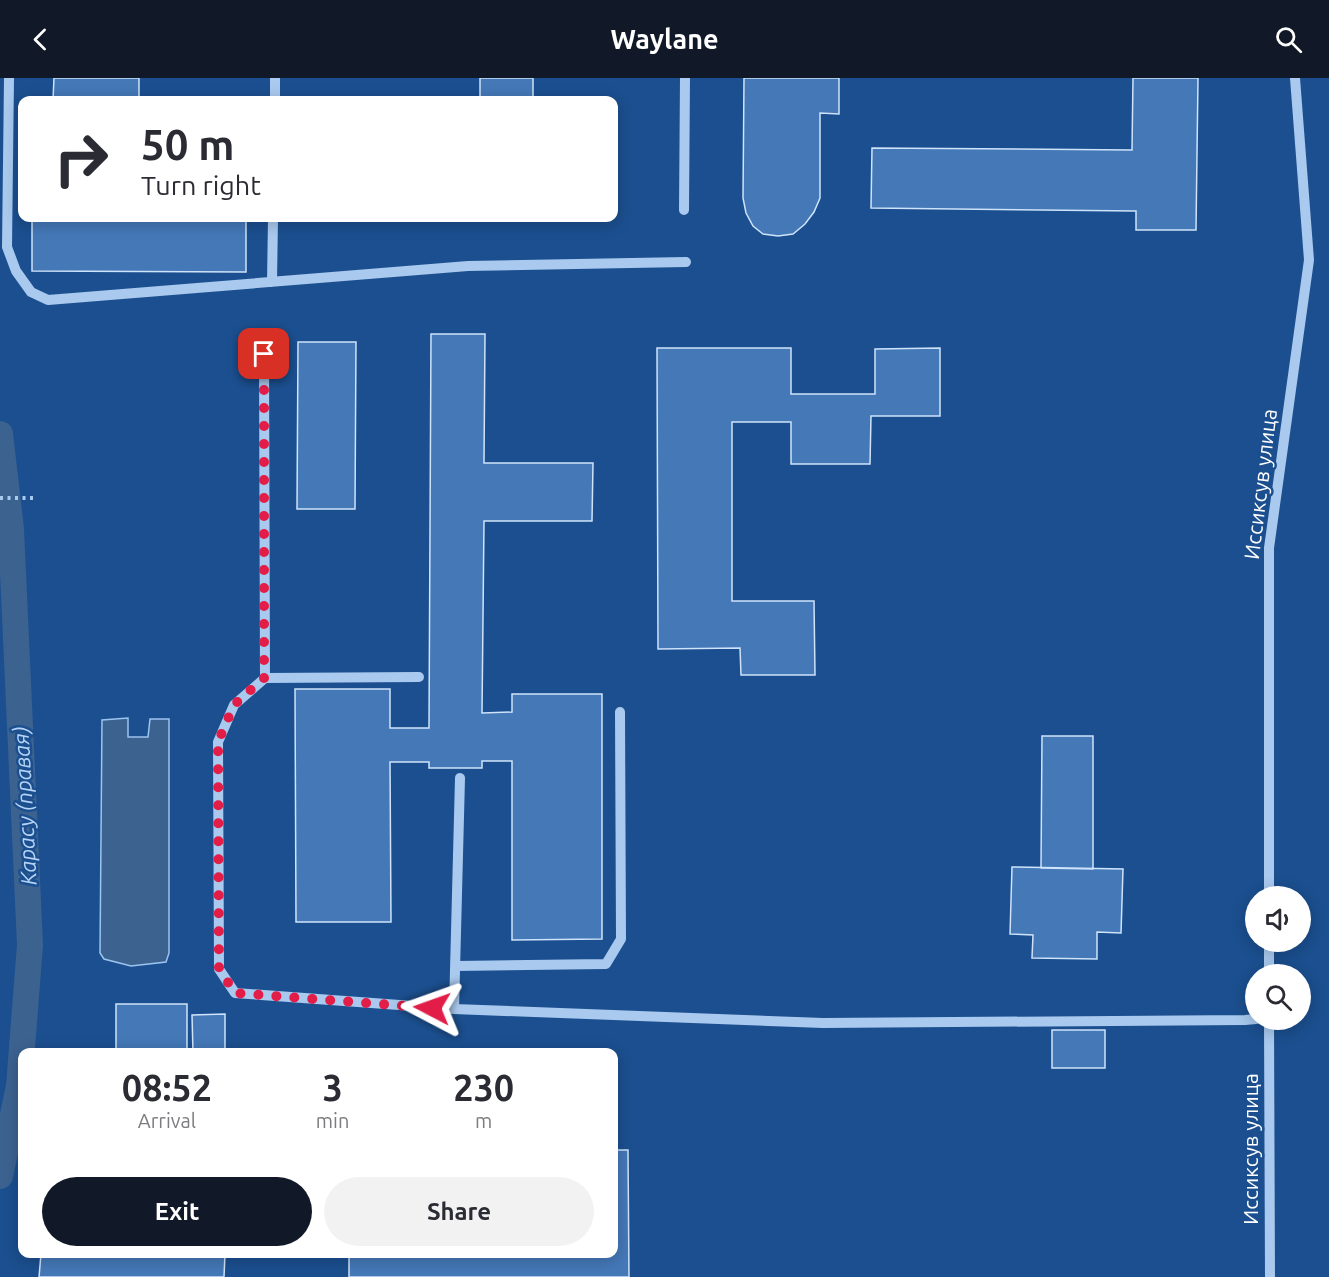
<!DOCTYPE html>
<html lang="en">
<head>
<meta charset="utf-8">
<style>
	:root { --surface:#fff; --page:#f2f2f3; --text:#2b2b33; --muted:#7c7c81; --accent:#111827 }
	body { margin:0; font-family:Ubuntu,sans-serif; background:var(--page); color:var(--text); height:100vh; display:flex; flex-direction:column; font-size:22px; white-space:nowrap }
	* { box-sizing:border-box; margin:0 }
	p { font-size:20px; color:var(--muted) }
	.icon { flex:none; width:33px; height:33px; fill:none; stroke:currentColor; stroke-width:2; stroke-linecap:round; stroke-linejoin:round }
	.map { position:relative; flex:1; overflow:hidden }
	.sheet { position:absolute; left:18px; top:970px; width:600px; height:210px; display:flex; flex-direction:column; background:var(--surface); border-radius:12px; box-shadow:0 3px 15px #0003 }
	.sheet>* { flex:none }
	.guide { position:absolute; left:18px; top:18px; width:600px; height:126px; border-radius:12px; box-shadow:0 3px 15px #0003; background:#fff; color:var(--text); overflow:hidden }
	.fabs { position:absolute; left:1245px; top:808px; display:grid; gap:12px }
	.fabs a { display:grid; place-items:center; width:66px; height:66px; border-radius:50%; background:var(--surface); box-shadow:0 3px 15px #0003; font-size:30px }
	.pin { position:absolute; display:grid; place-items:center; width:51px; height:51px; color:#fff; margin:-26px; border-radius:12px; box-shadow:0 3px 9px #0006 }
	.me { position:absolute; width:66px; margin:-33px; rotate:274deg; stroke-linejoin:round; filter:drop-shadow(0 0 4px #0008) }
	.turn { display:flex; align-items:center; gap:21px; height:126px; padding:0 24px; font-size:27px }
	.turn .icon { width:78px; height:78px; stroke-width:2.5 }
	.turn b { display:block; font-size:42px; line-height:51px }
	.eta { display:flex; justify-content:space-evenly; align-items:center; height:102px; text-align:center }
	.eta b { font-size:36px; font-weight:700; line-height:42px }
	.action { display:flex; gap:12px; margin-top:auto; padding:12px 24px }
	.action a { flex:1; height:69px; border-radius:36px; background:var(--accent); color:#fff; font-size:24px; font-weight:700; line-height:69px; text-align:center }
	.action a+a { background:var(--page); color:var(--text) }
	header { display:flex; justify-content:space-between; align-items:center; height:78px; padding:0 24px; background:var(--accent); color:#fff; font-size:27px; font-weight:700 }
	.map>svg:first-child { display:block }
</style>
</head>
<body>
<header><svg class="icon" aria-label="back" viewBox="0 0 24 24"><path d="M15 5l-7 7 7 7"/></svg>Waylane<svg class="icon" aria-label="search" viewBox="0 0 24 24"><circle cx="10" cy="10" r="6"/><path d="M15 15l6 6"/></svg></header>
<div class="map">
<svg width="1329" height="1199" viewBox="0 0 1329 1199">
	<rect width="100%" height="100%" fill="#1b4f8f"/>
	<!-- water -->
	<path fill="#3c6290" stroke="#9cc4f0" stroke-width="1.5" d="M128,640V659H148L150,641H169V875L166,884L131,888L104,881L100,875L102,642Z"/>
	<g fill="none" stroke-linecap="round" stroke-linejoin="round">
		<!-- canal -->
		<path stroke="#3c6290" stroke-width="26" d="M0,356L11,451L30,867L19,1008L0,1098"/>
	</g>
	<!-- building -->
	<path fill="#4478b7" stroke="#cfe3fa" stroke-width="1.5" d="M54,0H139V22H53Z
		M480,0H533V22H480Z
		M744,0H839V36L820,35V120L814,134L805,146L793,156L778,158L763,156L753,148L746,135L743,120Z
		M1133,0H1198L1196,152H1136V133L871,130L872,70L1132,72Z
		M32,140H246V194L32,193Z
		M431,256H485L484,385H593L592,443H484L482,635L512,634V616H602V861L512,862V683H482V690H429V684H390L391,844H296L295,611H390V650H429Z
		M298,264H356L355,431H297Z
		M657,270H791V316H875V271L940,270V338H871L870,386H791V344H732V523H814L815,597H741L740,570L658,571Z
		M1042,658H1093V791L1041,790Z
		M1012,789L1123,791L1121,855L1097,854V881L1032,880L1033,857L1010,856Z
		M116,926H187V975H116Z
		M225,936V975H193L192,937Z
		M1052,952H1105V990H1052Z
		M614,1072H628L629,1199H349V1176H614Z
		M41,1176H225L224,1199H39Z"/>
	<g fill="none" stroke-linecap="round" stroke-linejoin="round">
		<!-- path -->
		<path stroke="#a9c9ee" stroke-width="4" stroke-dasharray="3 4.5" stroke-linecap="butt" d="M0,420H36"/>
		<!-- minor -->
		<path stroke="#a9c9ee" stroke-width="10" d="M9,0L7,169L16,193L31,214L48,222L468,188L686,184
			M275,22V0
			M684,132L685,0
			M272,204L273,140
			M264,276L265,600L234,627L218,664L219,891L235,915L454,931L823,945L1245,942L1256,941
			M265,600L419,599
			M1269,819V470L1309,182L1295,0
			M456,888L606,886L621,861L620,634
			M1269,897V864
			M454,931L460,700
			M1269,942L1270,1199"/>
	</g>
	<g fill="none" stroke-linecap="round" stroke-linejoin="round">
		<!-- route -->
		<path stroke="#e11d48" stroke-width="10" stroke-dasharray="0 18" d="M264,276V600L234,627L218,664L219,891L235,915L432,930"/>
	</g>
	<g text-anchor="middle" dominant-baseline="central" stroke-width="5" stroke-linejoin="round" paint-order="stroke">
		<!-- street labels -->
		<g font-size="21" fill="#fff" stroke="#1b4f8f">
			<text transform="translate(1260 406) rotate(-83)">Иссиксув улица</text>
			<text transform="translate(1250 1071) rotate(-90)">Иссиксув улица</text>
		</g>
		<!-- water labels -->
		<g font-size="22" font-style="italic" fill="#b5d3f5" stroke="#1b4f8f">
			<text transform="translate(24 728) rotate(-93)">Карасу (правая)</text>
		</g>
	</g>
</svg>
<div class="fabs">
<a><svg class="icon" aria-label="sound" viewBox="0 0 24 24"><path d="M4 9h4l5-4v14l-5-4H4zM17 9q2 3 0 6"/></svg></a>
<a><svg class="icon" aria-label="search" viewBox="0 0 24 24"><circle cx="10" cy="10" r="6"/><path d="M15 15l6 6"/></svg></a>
</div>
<div class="pin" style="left:264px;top:276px;background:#d93025"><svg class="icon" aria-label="arrive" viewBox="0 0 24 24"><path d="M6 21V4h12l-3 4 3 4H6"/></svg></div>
<svg class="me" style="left:432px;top:930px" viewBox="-20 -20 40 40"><path d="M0-17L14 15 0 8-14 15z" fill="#e11d48" stroke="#fff" stroke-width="4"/></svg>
<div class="guide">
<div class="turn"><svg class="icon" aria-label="right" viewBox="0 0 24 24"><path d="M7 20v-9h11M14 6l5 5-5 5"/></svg><div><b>50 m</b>Turn right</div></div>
</div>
<section class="sheet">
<div class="eta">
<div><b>08:52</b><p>Arrival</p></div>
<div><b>3</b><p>min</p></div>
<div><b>230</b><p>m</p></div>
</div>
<div class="action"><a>Exit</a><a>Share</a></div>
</section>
</div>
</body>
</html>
